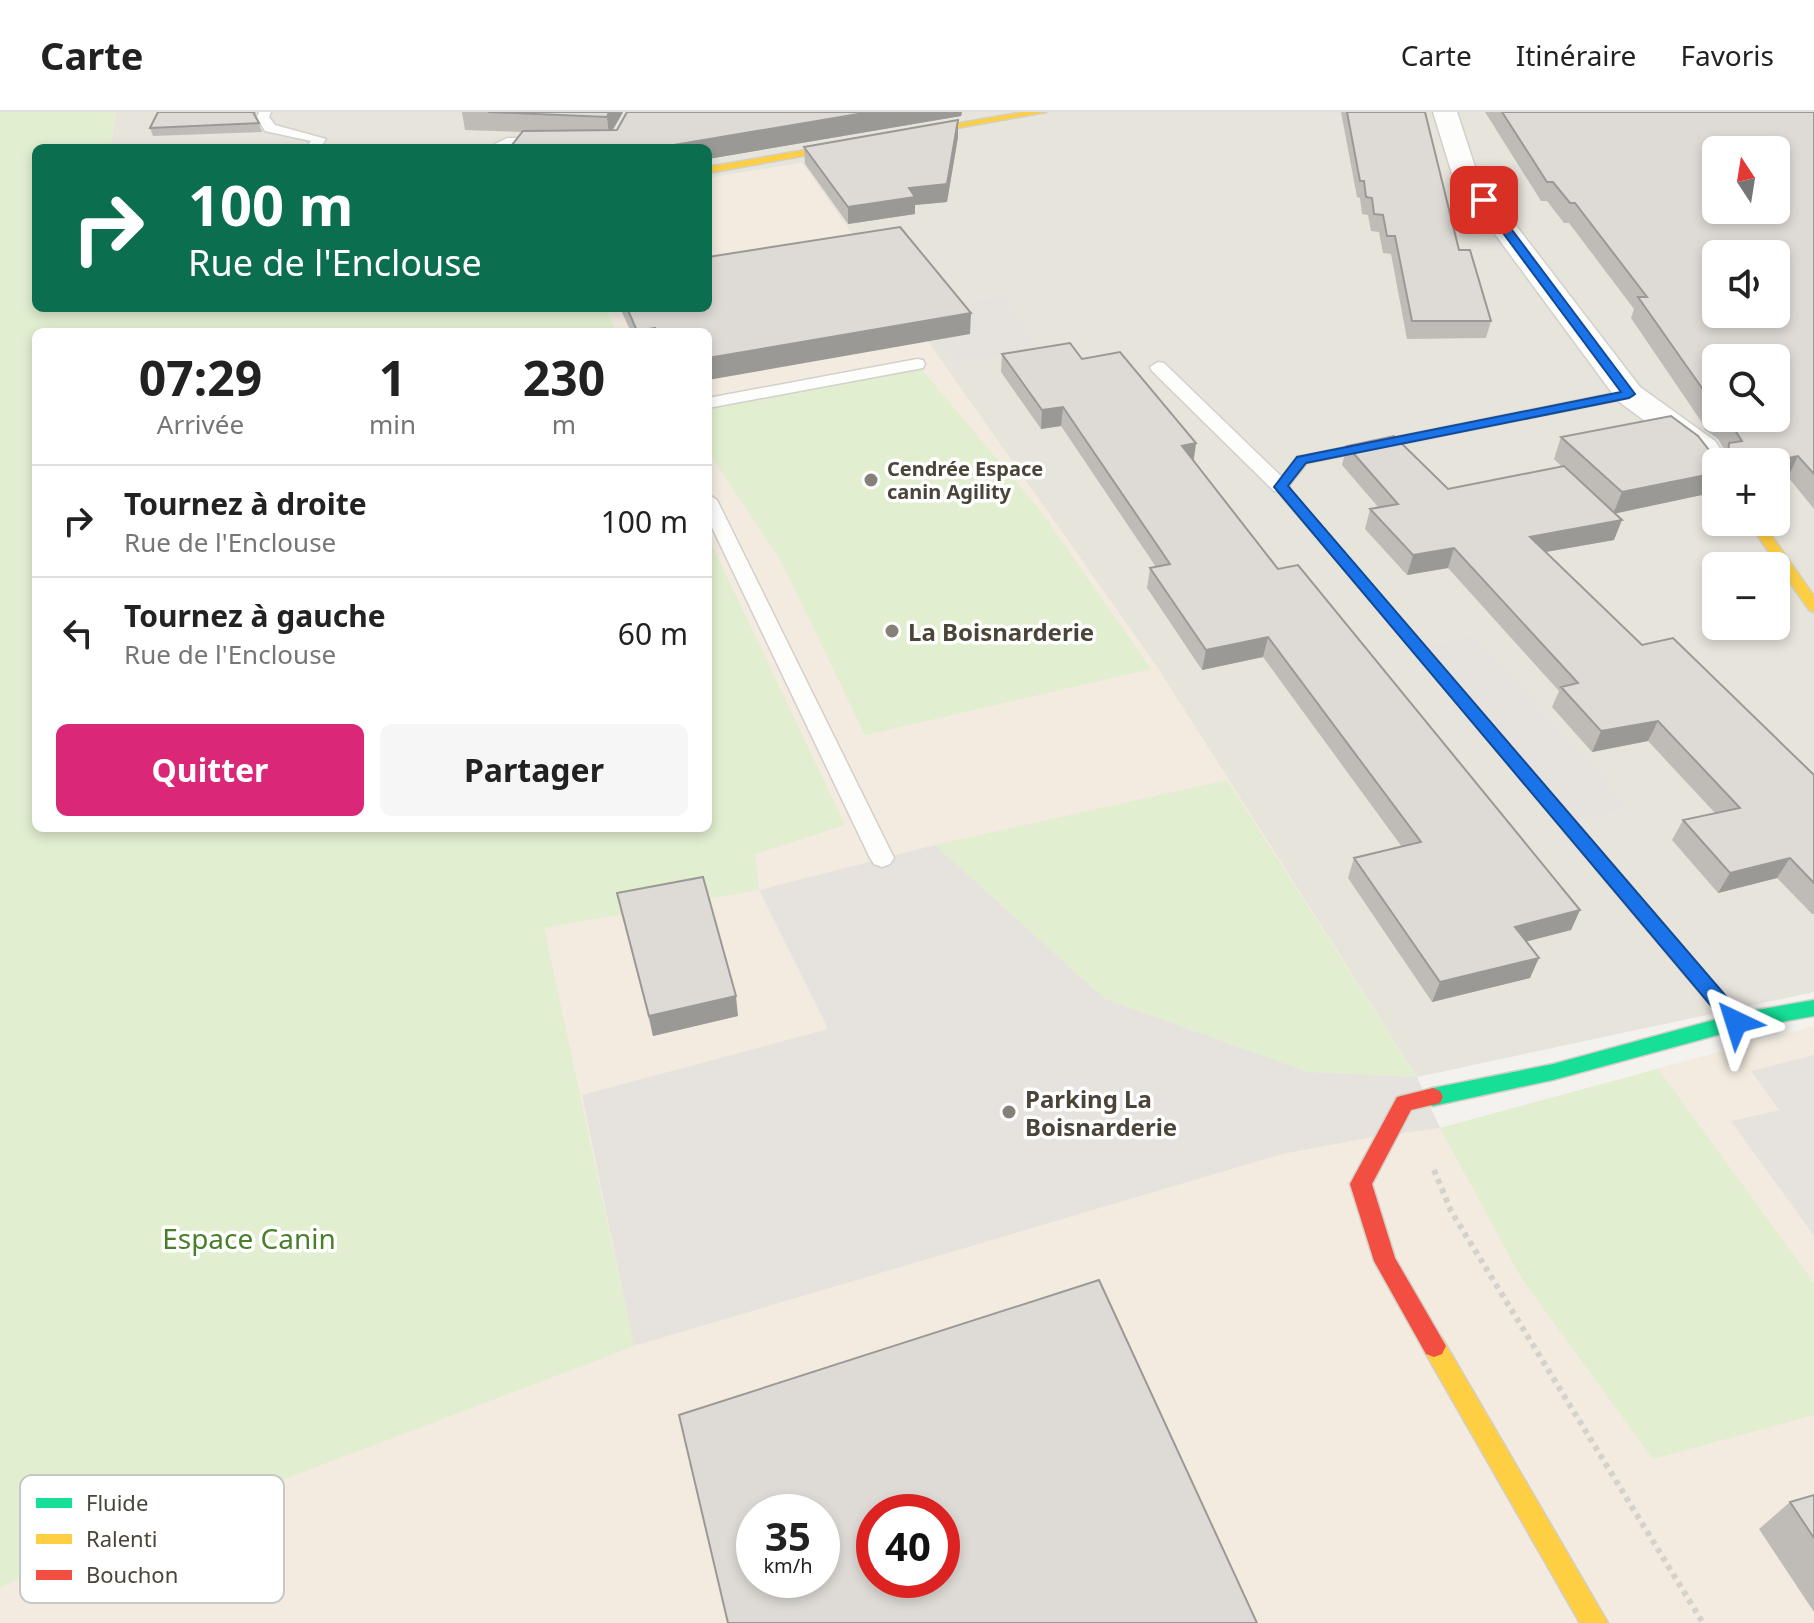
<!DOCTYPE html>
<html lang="fr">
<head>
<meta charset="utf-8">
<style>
	:root { --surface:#fff; --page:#f6f6f6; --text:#222; --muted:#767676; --line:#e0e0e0; --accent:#db2777 }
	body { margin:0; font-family:"Noto Sans",sans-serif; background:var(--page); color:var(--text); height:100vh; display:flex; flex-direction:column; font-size:30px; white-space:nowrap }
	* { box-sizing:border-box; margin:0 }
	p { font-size:26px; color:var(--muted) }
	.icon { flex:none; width:44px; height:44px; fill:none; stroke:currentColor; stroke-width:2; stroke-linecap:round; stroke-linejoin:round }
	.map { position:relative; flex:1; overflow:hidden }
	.details { position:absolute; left:32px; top:216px; width:680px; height:504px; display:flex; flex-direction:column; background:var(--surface); border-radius:12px; box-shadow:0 4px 12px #0003 }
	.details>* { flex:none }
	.hud { position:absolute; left:32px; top:32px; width:680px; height:168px; border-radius:12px; box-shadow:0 4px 12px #0003; background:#0b6e4f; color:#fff; overflow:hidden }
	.needle { width:52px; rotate:348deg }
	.buttons { position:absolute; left:1702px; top:24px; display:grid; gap:16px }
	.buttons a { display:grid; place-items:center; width:88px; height:88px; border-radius:12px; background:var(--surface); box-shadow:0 4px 12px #0003; font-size:40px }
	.speed { position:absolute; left:736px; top:1382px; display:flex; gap:16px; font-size:40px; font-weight:700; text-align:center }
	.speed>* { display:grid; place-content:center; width:104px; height:104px; border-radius:50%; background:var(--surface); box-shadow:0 4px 12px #0003; line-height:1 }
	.speed small { font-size:20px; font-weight:400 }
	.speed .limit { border:12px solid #d22; background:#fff; color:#111 }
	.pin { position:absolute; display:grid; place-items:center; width:68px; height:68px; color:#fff; margin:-34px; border-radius:16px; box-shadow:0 4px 12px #0006 }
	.me { position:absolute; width:88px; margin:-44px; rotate:319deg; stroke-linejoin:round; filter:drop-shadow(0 0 6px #0008) }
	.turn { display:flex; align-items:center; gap:28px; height:168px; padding:0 24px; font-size:36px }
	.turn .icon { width:104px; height:104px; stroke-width:2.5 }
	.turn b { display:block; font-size:56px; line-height:68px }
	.eta { display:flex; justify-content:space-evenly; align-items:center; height:136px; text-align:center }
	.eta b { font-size:48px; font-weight:700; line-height:56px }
	.button { display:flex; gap:16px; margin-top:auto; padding:16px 24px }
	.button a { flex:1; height:92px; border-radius:12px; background:var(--accent); color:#fff; font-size:32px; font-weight:700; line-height:92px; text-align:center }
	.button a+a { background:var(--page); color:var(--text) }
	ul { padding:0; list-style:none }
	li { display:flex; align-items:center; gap:24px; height:112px; padding:0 24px; border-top:2px solid var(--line) }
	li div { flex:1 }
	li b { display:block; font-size:30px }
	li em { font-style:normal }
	header { display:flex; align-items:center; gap:48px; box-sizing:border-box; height:112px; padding:0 40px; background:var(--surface); border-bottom:2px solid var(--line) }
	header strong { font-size:38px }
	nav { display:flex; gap:44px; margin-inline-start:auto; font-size:28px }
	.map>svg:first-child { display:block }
</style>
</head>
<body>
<header>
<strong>Carte</strong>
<nav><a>Carte</a><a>Itinéraire</a><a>Favoris</a></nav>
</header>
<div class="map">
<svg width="1814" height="1511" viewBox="0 0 1814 1511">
	<rect width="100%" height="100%" fill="#f4f2ee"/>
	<!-- residential -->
	<path fill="#e7e4dc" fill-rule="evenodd" d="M116,0H1814V880L1417,965L1159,558L802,51L708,66V36H110ZM1716,38H1776V98H1716ZM1716,142H1776V202H1716ZM1716,246H1776V306H1716ZM1716,350H1776V410H1716ZM1716,454H1776V514H1716Z"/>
	<!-- commercial -->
	<path fill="#f3ebdf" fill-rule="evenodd" d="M802,51L1159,558L1417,965L1440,1016L1814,914V1511H0V188L36,196H708V66ZM36,220H708V716H36ZM754,1400H822V1468H754ZM874,1400H942V1468H874Z"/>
	<!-- green -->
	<path fill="#e1eecf" d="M0,0H116L110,36H36V196H606L616,220H36V716H708V425L845,713L755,742L759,778L544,816L634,1234L0,1475Z
		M917,252L1039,397L1151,557L865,623L781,449L708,339V291Z
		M1227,668L1417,965L1308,960L1105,887L935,733Z
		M1658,957L1814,1171V1303L1653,1347L1522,1167L1440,1016Z"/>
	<!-- parking -->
	<path fill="#e6e3df" d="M1002,185L1040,238L954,251L919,198Z
		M1476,524L1629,696L1566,711L1419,535Z
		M935,733L1105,887L1308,960L1417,965L1440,1016L1373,1025L1282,1042L634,1234L582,983L828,917L759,778Z
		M1814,943V1124L1731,1009L1779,998L1751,959Z"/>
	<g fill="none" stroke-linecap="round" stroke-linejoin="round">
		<defs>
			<path id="lane" d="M259,0H271L269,5L275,13L326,27L320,36H306L311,29L265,19L257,5Z
				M507,26H548L555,30L548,34L487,36Z
				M917,247L923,248L925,252L923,256L708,296V286Z
				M1158,250L1164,251L1288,371L1290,375L1288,379H1274L1152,259L1150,255Z
				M708,382L717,388L894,746L890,752L882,755L874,752L870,746L708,407Z"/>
			<path id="street" d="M1433,0H1457L1478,64L1640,275L1715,329L1729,350H1716V365L1704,362L1691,343L1618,289L1453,65Z"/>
			<path id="fast" d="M1386,493L1391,495L1740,901L1814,888V904L1736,918L1553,968L1433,994L1426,991L1423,985L1426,979L1433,976L1553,952L1721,906L1381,501V495Z"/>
			<path id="slow" d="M1024,0H1046L708,61V55Z
				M1629,278L1635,282L1634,285L1307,351L1288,375L1391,495V501H1381L1274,375L1297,345Z
				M1748,410H1762L1814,484V500L1809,498Z
				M1434,1223L1442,1226L1608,1511H1580L1426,1242L1422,1234L1426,1226Z"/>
			<path id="jam" d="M1433,976L1440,979L1443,985L1440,991L1411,998L1372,1072L1395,1146L1446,1234L1442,1242L1434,1245L1426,1242L1374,1149L1350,1072L1397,985Z"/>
		</defs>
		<!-- lane casing -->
		<use href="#lane" stroke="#d2d0cb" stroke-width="3"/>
		<!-- street casing -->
		<use href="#street" stroke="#d2d0cb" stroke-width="3"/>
		<!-- fast casing -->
		<use href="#fast" stroke="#d3cfc5" stroke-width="3"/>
		<!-- slow casing -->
		<use href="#slow" stroke="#d3cfc5" stroke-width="3"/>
		<!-- jam casing -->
		<use href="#jam" stroke="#d3cfc5" stroke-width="3"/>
		<!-- path -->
		<path stroke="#d3d2cc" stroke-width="6" stroke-dasharray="5 5" stroke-linecap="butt" d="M1434,1058L1451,1099L1703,1511"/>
		<!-- lane -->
		<use href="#lane" fill="#fdfdfc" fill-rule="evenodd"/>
		<!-- street -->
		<use href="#street" fill="#fdfdfc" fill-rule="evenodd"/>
		<!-- fast -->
		<use href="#fast" fill="#16e098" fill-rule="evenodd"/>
		<!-- slow -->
		<use href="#slow" fill="#ffcf43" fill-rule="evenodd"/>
		<!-- jam -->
		<use href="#jam" fill="#f24e42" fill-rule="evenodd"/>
	</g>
	<!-- wall -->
	<path fill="#bfbcb8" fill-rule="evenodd" d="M158,0H256L255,4L259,11L262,20L153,24L150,16Z
		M462,0H623L613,18H617L627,0H962L961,4L708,47V36H512V33L522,20L465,18Z
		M1341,0H1425L1459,138L1491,209L1486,226L1407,227L1391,142L1383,141L1379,120L1371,119L1368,103L1362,102L1360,86L1357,85Z
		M1485,0H1814V397L1788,365L1776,368V350H1716V380L1615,401L1614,428L1546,440L1642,533L1814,663V802H1812L1777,766L1718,781L1672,728L1683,708L1715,701L1648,629L1592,640L1552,595L1559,579L1448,456L1407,463L1365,417L1370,397L1379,396L1342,353L1347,334L1448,377L1562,355L1554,347L1561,325L1723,345L1725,339L1718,327L1704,317L1705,315L1631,206L1634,197L1569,111H1564L1547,89H1541ZM1716,246L1776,306H1716Z
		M958,8V25L947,90L915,93V102L848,112L805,52L804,35Z
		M620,196H708L970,222L631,220Z
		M1002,242L1082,247L1196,331L1194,349L1278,457L1580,798L1571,818L1526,829L1530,866L1432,890L1348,766L1354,746L1402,735L1263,545L1202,558L1147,476L1150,456L1156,455L1061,314L1041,317L1001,260Z
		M617,781L738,904L653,924Z
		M1814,1383V1500L1759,1417L1790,1390Z"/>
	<!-- shaded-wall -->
	<path fill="#9b9996" d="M609,0H623L609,24L607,5Z
		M870,0H962L961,4L708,47V36H656Z
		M958,8V25L947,90L915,93V102L848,112V95L909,76Z
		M971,201L970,222L708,268V246Z
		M655,216V220H638L637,219Z
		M1063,295L1061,314L1041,317L1042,298Z
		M1196,331L1193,351L1182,334Z
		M1798,344L1788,365L1776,368V350H1768Z
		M1716,361V380L1613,402L1622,380Z
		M1622,408L1614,428L1523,444L1530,425Z
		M1454,436L1448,456L1407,463L1413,443Z
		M1268,525L1263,545L1202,558L1206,538Z
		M1658,609L1648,629L1592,640L1601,619Z
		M1790,746L1777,766L1718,781L1730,761Z
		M1580,798L1571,818L1506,835L1515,815Z
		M1539,846L1530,866L1432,890L1440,870Z
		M736,884L738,904L653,924L649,904Z"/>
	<!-- building -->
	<path fill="#dedbd6" stroke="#9b9996" stroke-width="2" fill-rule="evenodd" d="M158,0H253L259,11L150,16Z
		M488,0H609L607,5Z
		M627,0H870L656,36H558L512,33L523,19L617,18Z
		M1347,0H1425L1459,138H1470L1491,209H1412L1395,124H1387L1383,103L1374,102L1372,86L1366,85L1364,69H1360Z
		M1502,0H1814V362L1798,344L1768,350H1716V361L1622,380L1561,325L1671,304L1698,324L1713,343L1728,346L1729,331L1742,329L1727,306H1776V246H1716V298L1713,296H1716L1638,185H1647L1575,91H1570L1553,70H1547ZM1716,38H1776V98H1716ZM1716,142H1776V202H1716Z
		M958,8L947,72L909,76L915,85L848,95L804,35Z
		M900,115L971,201L708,246V220H656L655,216L637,219L627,196H708V145Z
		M1070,231L1082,247L1120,240L1196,331L1182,334L1278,457L1298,453L1580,798L1515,815L1539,846L1440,870L1354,746L1421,730L1268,525L1206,538L1150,456L1170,452L1063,295L1042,298L1002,242Z
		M1394,324L1448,377L1564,354L1622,408L1530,425L1642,533L1673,526L1814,663V771L1790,746L1730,761L1683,708L1740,696L1658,609L1601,619L1561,575L1578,571L1454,436L1413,443L1370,397L1398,392L1347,334Z
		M703,765L736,884L649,904L617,781Z
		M1099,1168L1257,1511H728L679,1303ZM754,1400H822V1468H754ZM874,1400H942V1468H874Z
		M1814,1383V1426L1790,1390Z"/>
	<!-- route -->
	<path fill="#1a73e8" stroke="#114b97" stroke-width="2" d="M1480,86H1488L1635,282L1629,286L1306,351L1288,374L1743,904L1746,910L1743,915H1729L1274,375L1297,345L1621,280L1480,90Z"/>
	<!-- markers -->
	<g fill="#868178" stroke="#fff" stroke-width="3">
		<circle cx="871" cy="368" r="8"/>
		<circle cx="892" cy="519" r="8"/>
		<circle cx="1009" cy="1000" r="8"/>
	</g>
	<g text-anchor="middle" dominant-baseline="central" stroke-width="7" stroke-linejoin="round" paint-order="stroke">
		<!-- far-poi labels -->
		<g font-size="20" font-weight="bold" fill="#4b4439" stroke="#fff" text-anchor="start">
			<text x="887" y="356">Cendrée Espace<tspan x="887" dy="23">canin Agility</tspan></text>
		</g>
		<!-- poi labels -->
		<g font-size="24" font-weight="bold" fill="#4b4439" stroke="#fff" text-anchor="start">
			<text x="908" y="519">La Boisnarderie</text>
			<text x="1025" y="986">Parking La<tspan x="1025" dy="28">Boisnarderie</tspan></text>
		</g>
		<!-- near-park labels -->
		<g font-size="28" fill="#4a7f2a" stroke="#fff">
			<text x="249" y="1126">Espace Canin</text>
		</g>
	</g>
	<!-- legend -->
	<rect x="20" y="1363" width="264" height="128" rx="12" fill="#fff" stroke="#c9c7c4" stroke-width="2"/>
	<rect x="36" y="1386" width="36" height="10" fill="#16e098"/>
	<rect x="36" y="1422" width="36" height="10" fill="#ffcf43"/>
	<rect x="36" y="1458" width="36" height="10" fill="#f24e42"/>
	<g font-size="22" fill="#4b4439">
		<text x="86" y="1399">Fluide</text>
		<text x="86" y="1435">Ralenti</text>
		<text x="86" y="1471">Bouchon</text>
	</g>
</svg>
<div class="buttons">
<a><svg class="needle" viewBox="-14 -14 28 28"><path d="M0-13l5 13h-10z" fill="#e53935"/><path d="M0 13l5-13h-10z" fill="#767676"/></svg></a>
<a><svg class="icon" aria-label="sound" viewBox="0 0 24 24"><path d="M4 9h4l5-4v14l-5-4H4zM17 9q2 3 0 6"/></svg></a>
<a><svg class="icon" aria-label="search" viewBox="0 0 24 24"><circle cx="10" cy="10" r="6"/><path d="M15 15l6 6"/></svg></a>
<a>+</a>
<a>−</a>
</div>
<div class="speed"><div>35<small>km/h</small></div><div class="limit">40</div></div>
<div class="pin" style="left:1484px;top:88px;background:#d93025"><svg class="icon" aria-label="arrive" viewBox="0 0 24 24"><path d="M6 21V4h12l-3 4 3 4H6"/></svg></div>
<svg class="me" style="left:1736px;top:910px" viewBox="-20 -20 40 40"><path d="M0-17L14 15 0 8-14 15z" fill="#1a73e8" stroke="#fff" stroke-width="4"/></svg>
<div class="hud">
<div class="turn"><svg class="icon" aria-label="right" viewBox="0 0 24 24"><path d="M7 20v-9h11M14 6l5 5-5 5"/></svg><div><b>100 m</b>Rue de l'Enclouse</div></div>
</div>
<section class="details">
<div class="eta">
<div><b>07:29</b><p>Arrivée</p></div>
<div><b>1</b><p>min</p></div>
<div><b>230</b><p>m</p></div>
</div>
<ul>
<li><svg class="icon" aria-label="right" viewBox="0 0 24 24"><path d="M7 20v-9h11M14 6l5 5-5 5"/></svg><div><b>Tournez à droite</b><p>Rue de l'Enclouse</p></div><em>100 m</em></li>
<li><svg class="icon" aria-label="left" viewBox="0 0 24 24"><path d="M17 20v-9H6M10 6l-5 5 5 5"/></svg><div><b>Tournez à gauche</b><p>Rue de l'Enclouse</p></div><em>60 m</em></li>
</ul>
<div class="button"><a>Quitter</a><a>Partager</a></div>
</section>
</div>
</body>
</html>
